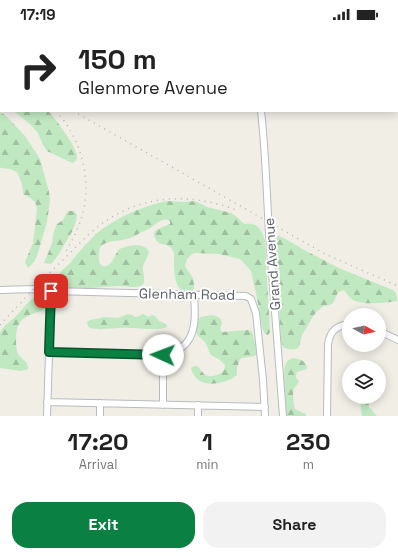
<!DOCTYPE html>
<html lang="en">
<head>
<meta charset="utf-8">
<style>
	:root { --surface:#fff; --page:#f2f2f2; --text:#222; --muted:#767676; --accent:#0b8043 }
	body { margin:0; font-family:"Space Grotesk",sans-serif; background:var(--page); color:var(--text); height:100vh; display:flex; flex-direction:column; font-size:15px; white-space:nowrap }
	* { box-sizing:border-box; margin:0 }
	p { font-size:13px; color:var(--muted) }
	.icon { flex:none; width:22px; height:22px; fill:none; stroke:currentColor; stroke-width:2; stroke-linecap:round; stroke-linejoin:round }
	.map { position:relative; height:388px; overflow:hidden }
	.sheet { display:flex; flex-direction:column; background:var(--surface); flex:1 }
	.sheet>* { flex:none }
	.guide { position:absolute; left:0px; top:0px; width:398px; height:84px; box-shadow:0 2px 10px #0003; background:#fff; color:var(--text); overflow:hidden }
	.needle { width:26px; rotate:98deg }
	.controls { position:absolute; left:342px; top:280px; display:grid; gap:8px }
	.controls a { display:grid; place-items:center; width:44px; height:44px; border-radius:50%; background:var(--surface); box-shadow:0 2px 10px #0003; font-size:20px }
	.pin { position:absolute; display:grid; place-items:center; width:34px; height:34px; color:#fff; margin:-17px; border-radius:8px; box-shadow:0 2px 6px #0006 }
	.me { position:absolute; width:44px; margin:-22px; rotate:272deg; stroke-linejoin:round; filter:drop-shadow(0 0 3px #0008) }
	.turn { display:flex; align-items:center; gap:14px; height:84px; padding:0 12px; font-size:18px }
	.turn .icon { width:52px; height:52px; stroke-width:2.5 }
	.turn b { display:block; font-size:28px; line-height:34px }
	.eta { display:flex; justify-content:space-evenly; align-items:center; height:68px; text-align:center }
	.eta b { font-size:24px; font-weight:600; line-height:28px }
	.cta { display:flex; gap:8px; margin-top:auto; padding:8px 12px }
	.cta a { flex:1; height:46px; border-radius:16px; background:var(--accent); color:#fff; font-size:16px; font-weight:600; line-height:46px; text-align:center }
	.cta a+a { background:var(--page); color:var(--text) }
	.status { display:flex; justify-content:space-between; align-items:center; height:28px; padding:0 20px; background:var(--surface); direction:ltr }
	.status svg { height:11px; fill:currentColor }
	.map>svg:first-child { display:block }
</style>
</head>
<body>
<div class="status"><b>17:19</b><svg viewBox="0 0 49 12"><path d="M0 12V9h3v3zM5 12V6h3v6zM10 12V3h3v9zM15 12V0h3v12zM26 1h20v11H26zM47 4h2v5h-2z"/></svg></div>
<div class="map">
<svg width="398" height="388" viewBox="0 0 398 388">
	<defs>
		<pattern id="forest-firs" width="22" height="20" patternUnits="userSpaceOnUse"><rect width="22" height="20" fill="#c1e9c1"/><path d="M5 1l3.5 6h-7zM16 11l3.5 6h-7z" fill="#a0c0a1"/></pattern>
	</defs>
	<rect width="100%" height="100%" fill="#f0eee5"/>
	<!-- forest -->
	<path fill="url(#forest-firs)" d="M14,83H48C55,90 77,119 77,129C77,132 75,133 73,135L70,134L47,123L43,117L38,105L31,97Z
		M0,84L5,87L25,108L40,131L49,164L50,172L47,194L37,228L34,234L28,240L25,234L33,215L37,181L35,174L29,169L23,166C23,158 21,152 17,144L10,141L1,140L0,139Z
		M167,173L184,174L195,173L207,179L231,185L237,189L244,196C258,194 261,201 265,212L270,304L268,307L265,306L262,299L257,270L251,243L240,231L219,226L195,225L192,226L187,231L185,238L193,250L194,257V261L192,264C172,269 174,237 174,225C169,210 156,223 154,205L156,202L170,196V193C163,188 155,197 149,201C145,203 141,204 138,206C134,208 130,211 126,211C120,213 107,213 102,217C98,220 97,237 103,238C112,240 115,226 119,221C128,218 137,214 146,220C153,225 143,234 143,239C142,245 147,253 142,257C136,261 127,258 120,258C106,258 63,265 54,256C55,247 64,241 70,235C78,225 86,216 95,207C115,190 142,178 167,173Z
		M68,183H74L77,187C76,198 70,208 64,217C60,224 57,230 51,236L44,235V234L47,228L52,215L54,203L57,196L63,192L66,186Z
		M275,208H278L284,210L306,223L341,241L393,262C397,265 397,268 397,273C386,275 365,277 355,273C350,271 347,266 344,262C335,263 337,270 333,275C330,278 327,277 324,278C323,278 315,285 315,286C312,289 310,294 308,297C306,302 302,305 301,311C300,314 300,317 298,320C294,323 287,321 283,319L281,312Z
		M41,267C47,269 48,274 47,280C30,289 17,286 16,310C16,315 16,321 18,326C22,332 29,333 28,341L21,343L0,340C0,333 0,310 0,305C3,297 12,293 17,287C25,279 30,269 41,267Z
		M128,286C137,287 132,292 143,286L149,289L152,287L155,288L159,293L166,296L167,299C158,303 139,300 128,300C116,299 102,303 90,300L88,298L87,294L90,292L100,290L104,289L118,290Z
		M212,287C217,288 221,289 222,295L220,301L222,304L249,302L252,304L257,324L256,327C251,330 246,328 240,331L237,340V347C230,354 209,359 200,353C196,351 192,345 191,340L194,338H197C200,340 201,343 204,346C208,350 219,348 223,343C225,341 225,339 225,337L220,332L211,327L205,314L197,307L196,300V293L201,289Z
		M293,330C300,331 307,333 307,341L297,344L296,347V350L299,353C298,357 296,357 294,361C292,365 294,377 295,381L306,386V388H286L284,343C285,337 286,332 293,330Z
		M357,369H368L369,379L377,388H362L360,373L359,370Z"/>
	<!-- green -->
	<path fill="#c1e9c1" d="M10,0H88V1H12Z"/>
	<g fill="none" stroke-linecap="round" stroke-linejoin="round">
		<defs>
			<path id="minor" d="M257,0V1
				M397,75H398
				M261,83C265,117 266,151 268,186
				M269,205L283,388
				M0,262L34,261L51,263L246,268L251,271L256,285L263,352L265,388
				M379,303L398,312
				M49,324L163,327C169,325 175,323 181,320C198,308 195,284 194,267
				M47,374L265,379
				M100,375V388
				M163,377V327
				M198,377V388
				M47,388L51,263
				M327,388L328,316C330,303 336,298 349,296"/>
		</defs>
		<!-- minor casing -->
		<use href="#minor" stroke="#b8bbc0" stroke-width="8"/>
		<!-- minor -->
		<use href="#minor" stroke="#fff" stroke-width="6"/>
		<!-- rail -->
		<path stroke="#b6b7b8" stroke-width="1.5" stroke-dasharray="1 5" stroke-linecap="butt" d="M0,40H1
			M56,83C59,88 64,92 67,97C85,125 92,162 80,194C76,206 70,216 64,227
			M73,83L325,226L398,258
			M0,297C22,273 45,249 68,227C78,217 88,206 100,197C142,166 190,164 239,183"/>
		<defs>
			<path id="minor-bridge" d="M268,186L269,205"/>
		</defs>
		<!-- minor-bridge casing -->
		<use href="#minor-bridge" stroke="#b8bbc0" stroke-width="8" stroke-linecap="butt"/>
		<!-- minor-bridge -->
		<use href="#minor-bridge" stroke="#fff" stroke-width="6"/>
	</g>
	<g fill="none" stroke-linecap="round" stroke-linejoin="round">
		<defs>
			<path id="route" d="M51,263L49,324L163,327"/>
		</defs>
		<!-- route casing -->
		<use href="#route" stroke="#07532c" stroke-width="10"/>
		<!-- route -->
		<use href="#route" stroke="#0b8043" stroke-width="7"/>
	</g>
	<g text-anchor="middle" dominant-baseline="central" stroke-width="4" stroke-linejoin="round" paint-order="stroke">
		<!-- street labels -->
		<g font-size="14" fill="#5d6167" stroke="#fff">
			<text transform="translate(272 236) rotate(-94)">Grand Avenue</text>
			<text transform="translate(187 266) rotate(1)">Glenham Road</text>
		</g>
	</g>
</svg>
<div class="controls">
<a><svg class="needle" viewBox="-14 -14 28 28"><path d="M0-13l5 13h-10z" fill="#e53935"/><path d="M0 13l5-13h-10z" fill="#767676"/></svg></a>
<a><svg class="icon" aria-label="layers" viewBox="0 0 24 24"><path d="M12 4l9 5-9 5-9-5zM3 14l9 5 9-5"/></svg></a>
</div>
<div class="pin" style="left:51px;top:263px;background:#d93025"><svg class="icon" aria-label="arrive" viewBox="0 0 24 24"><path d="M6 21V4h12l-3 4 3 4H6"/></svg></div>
<svg class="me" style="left:163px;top:327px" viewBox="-20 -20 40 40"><circle r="19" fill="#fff"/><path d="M0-13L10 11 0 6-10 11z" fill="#0b8043"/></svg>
<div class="guide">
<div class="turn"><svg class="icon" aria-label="right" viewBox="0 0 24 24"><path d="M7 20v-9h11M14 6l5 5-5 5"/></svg><div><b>150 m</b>Glenmore Avenue</div></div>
</div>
</div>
<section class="sheet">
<div class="eta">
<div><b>17:20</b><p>Arrival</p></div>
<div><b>1</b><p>min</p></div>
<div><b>230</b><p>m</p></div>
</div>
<div class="cta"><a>Exit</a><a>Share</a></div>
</section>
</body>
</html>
